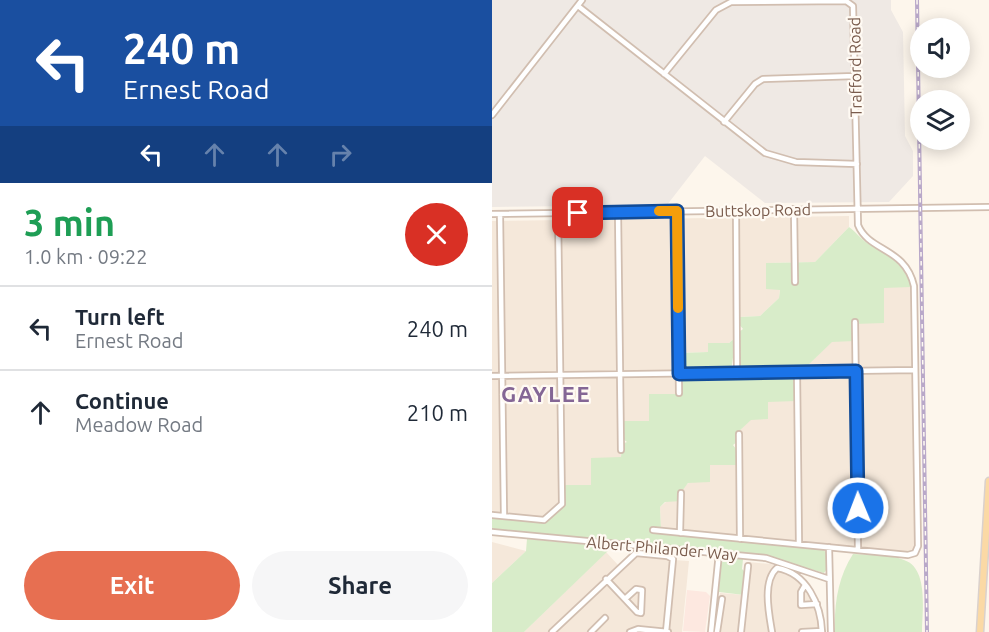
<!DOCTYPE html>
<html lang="en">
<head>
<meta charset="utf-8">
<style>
	:root { --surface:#fff; --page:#f6f6f7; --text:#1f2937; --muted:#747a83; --line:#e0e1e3; --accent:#e76f51 }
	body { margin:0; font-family:Ubuntu,sans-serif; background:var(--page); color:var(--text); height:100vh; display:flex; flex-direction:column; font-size:22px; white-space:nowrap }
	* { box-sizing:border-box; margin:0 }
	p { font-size:20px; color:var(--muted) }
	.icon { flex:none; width:33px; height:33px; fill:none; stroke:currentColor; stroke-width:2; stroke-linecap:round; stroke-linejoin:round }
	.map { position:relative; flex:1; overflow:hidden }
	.drawer { display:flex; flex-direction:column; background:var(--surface); width:492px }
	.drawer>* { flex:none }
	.hud { background:#1a4fa0; color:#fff; overflow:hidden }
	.controls { position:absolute; left:418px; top:18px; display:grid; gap:12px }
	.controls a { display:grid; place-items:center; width:60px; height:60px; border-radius:50%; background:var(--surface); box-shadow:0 3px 15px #0003; font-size:30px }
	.pin { position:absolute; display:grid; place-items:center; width:51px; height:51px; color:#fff; margin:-26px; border-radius:12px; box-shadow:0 3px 9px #0006 }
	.me { position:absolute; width:66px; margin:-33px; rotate:359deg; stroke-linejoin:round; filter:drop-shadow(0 0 4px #0008) }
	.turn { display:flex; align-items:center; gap:21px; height:126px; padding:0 24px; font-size:27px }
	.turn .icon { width:78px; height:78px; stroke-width:2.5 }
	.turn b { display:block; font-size:42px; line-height:51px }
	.lanes { display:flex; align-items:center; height:57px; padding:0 24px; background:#0003; justify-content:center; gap:30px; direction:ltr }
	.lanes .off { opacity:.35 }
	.round { display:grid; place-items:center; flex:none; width:63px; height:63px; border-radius:32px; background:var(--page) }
	.summary { display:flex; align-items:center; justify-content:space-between; height:102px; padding:0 24px }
	h1 { font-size:36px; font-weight:700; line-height:45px; color:#1e9e55 }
	.action { display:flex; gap:12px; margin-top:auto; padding:12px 24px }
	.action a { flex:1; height:69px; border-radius:36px; background:var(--accent); color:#fff; font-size:24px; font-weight:700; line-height:69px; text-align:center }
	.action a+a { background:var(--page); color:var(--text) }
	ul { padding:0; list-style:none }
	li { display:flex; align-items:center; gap:18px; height:84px; padding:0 24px; border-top:2px solid var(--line) }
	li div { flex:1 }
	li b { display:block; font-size:22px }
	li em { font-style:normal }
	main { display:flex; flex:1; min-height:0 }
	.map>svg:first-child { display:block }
</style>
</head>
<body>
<main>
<section class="drawer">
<div class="hud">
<div class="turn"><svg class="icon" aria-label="left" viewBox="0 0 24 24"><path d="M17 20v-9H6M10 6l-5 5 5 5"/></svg><div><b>240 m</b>Ernest Road</div></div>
<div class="lanes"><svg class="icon" aria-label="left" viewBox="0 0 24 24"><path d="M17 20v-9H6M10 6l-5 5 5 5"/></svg><svg class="icon off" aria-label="ahead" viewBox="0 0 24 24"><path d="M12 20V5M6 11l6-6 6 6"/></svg><svg class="icon off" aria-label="ahead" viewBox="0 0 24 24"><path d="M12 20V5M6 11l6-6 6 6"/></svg><svg class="icon off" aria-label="right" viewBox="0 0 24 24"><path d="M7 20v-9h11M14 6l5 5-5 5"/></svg></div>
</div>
<div class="summary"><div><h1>3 min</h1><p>1.0 km · 09:22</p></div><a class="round" style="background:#d93025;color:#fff"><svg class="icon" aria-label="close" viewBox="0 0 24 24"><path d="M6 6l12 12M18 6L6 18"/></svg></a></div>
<ul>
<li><svg class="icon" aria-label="left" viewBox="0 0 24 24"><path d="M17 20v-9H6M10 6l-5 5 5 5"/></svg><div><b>Turn left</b><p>Ernest Road</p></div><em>240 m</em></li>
<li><svg class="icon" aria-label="ahead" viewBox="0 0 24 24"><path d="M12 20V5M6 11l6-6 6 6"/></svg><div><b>Continue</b><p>Meadow Road</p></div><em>210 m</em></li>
</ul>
<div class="action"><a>Exit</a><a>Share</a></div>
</section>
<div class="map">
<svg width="497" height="632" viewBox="0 0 497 632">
	<rect width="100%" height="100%" fill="#fdf6ec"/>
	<!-- residential -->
	<path fill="#f5e8da" d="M357,216V227L323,262L274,263L288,289L287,298L268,316L246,317V335L237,343H216V352L187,353V394L157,421L128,422L129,457L99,485L71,500L52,520L0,515V221Z
		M392,287H422L426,546L419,555L169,531L168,507L218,465L246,464L247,431L275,402L305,380L312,369L340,341L363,323Z
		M0,542L34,551L0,583Z
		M114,552L127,566L140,554L177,556L182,560L197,561L190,632H32Z
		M256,562L279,564L297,571L322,596L330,632H225L228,593L253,595Z"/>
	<!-- commercial -->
	<path fill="#fde8e0" d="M195,590L214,592L218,596L213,632L191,631Z"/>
	<!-- industrial -->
	<path fill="#efe9e4" d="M0,0H399V10L411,32L413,136L421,151V176L397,202L273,203L213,156L175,205L0,207Z"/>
	<!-- green -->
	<path fill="#d8ecc9" d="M357,227C363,231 368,238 375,243C395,256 412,261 419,287L392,288V323L362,324V341L340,342L311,370L250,368L247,364V332L251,329L246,323L248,317L268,316L287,298L288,290L274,289V263L323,262Z
		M244,337L239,371H191L188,368V353L216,352V343H237Z
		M301,373L303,376L304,401L276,402V419L259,420L245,433V442L241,445L245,450L246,465H218V482L196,483L190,491V501L173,502L168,507L169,529L160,532L330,549L335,553V569L332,573L274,556L0,531V516C34,519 72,533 72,485H99V458L129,457L130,444L135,442L131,439L130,421H157V394H187L190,376Z
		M35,539L120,547L32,632H0V583L34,551Z
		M361,554C377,555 397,554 412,560C437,568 430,612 430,632H343C342,604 346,577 361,554Z
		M236,557L251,559L250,569L254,573L252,595L227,592L228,563Z"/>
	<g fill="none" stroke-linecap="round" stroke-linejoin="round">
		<defs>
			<path id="minor" d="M86,6L273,153L304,162L365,164
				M0,115L90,0
				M232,122L263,84L271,79L363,76
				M302,209L303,282
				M244,210L245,373
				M185,211L187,393
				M126,212L129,450
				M0,214L497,207
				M8,214L12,516
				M363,322L366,550
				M305,372L307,544
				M0,376L423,370
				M247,434L248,539
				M0,515L52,520L70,504L66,213
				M161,530L416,555L423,553L426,546L422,286C413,247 377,252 366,225L361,6L354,1L239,2L224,10L172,74
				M0,532L274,558L337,579
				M188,533L189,493
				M337,547L339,632
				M114,579L145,612L149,613L150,590L144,589L133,599
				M313,585L309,592V605L325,604
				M60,632L144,553L175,556L181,559L174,632
				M99,632L113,618
				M138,632L146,629L176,632
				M219,632L227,553
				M225,632L230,599
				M249,632L256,566
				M280,632C277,614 270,581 285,568C315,573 329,605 330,632
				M310,632L330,631"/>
			<path id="major" d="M488,632L497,481"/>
		</defs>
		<!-- minor casing -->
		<use href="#minor" stroke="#d1beb0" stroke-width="8"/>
		<!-- major casing -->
		<use href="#major" stroke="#dad1cd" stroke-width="9"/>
		<!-- minor -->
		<use href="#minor" stroke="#fff" stroke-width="4.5"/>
		<!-- major -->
		<use href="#major" stroke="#fbd9a5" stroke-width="6"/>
		<defs>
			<path id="rail" d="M425,0L435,632"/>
		</defs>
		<!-- rail casing -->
		<use href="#rail" stroke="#b9a8c9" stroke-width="4"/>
		<!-- rail -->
		<use href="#rail" stroke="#fffaf3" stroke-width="1.5" stroke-dasharray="4.5" stroke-linecap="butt"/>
	</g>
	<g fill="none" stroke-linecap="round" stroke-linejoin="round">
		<defs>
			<path id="route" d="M86,213L185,211L187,374L364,371L366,508"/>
		</defs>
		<!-- route casing -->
		<use href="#route" stroke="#114b97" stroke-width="15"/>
		<!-- route -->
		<use href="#route" stroke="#1a73e8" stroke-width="10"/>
		<!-- slow -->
		<path stroke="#f59e0b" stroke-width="10" d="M167,211H185L186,308"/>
	</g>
	<g text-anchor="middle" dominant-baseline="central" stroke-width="4.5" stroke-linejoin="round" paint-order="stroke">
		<!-- street labels -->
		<g font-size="16" fill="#7a5c4d" stroke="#fffaf3">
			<text transform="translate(363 67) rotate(-91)">Trafford Road</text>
			<text transform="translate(266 210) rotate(-1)">Buttskop Road</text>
			<text transform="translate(170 548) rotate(5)">Albert Philander Way</text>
		</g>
		<!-- district labels -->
		<g font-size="22" font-weight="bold" letter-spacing="1.5" fill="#846695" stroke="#fffaf3">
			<text x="54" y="393">GAYLEE</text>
		</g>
	</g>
</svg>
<div class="controls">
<a><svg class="icon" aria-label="sound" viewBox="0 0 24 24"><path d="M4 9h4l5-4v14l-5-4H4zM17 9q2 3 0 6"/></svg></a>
<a><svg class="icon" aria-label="layers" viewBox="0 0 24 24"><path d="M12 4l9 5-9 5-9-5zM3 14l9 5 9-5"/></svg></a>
</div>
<div class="pin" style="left:86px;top:213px;background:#d93025"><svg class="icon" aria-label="arrive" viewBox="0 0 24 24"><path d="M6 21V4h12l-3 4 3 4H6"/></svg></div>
<svg class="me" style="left:366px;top:508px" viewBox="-20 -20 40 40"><circle r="17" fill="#1a73e8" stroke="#fff" stroke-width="3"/><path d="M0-11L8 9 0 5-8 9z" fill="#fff"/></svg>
</div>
</main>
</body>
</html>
